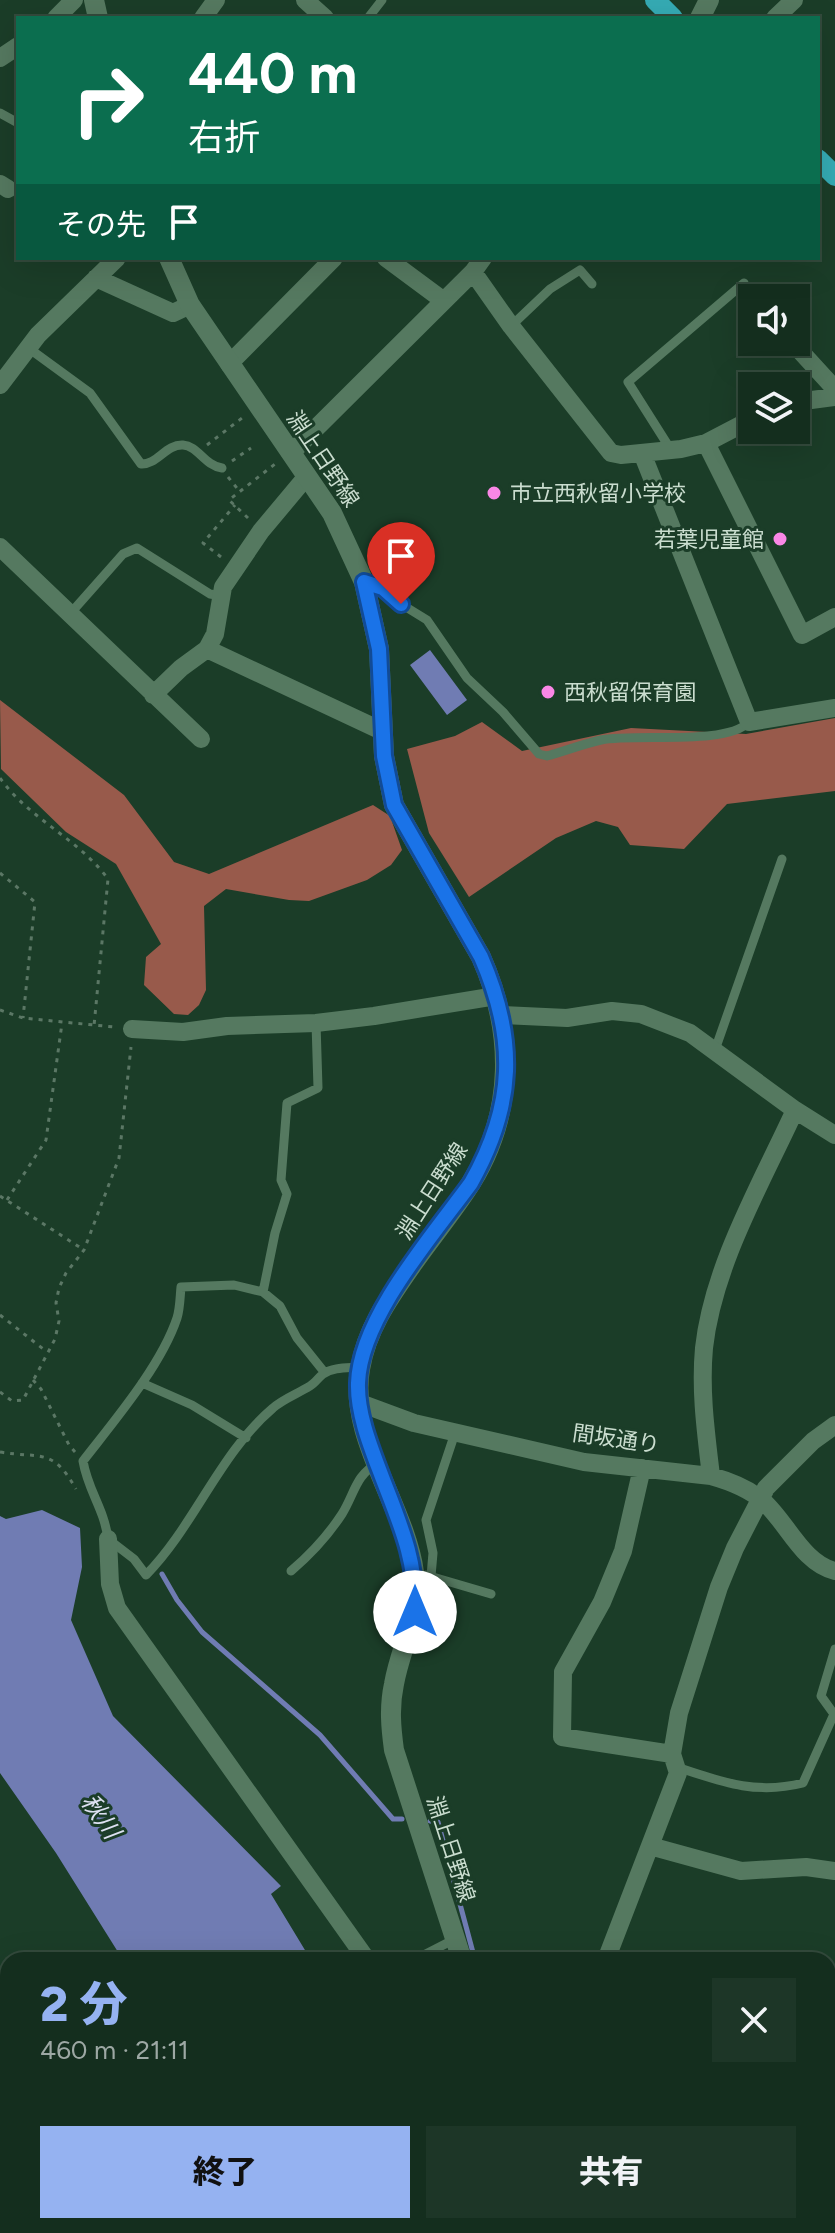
<!DOCTYPE html>
<html lang="ja">
<head>
<meta charset="utf-8">
<style>
	:root { --surface:#142e1e; --page:#1d3627; --text:#f1f3f6; --muted:#9da8a4; --line:#334a3c; --accent:#95b2f1 }
	body { margin:0; font-family:Figtree,"Noto Sans JP",sans-serif; background:var(--page); color:var(--text); height:100vh; display:flex; flex-direction:column; font-size:30px; white-space:nowrap }
	* { box-sizing:border-box; margin:0 }
	p { font-size:26px; color:var(--muted) }
	.icon { flex:none; width:44px; height:44px; fill:none; stroke:currentColor; stroke-width:2; stroke-linecap:round; stroke-linejoin:round }
	.map { position:relative; flex:1; overflow:hidden }
	.sheet { position:absolute; left:0px; top:1952px; width:836px; height:282px; display:flex; flex-direction:column; background:var(--surface); border-radius:24px 24px 0 0; box-shadow:0 8px 32px #0002,0 0 0 2px var(--line) }
	.sheet>* { flex:none }
	.guide { position:absolute; left:16px; top:16px; width:804px; height:244px; border-radius:0px; box-shadow:0 8px 32px #0002,0 0 0 2px var(--line); background:#0b6e4f; color:#fff; overflow:hidden }
	.fabs { position:absolute; left:738px; top:284px; display:grid; gap:16px }
	.fabs a { display:grid; place-items:center; width:72px; height:72px; border-radius:0px; background:var(--surface); box-shadow:0 8px 32px #0002,0 0 0 2px var(--line); font-size:40px }
	.pin { position:absolute; display:grid; place-items:center; width:68px; height:68px; color:#fff; margin:-82px -34px; border-radius:50% 50% 50% 0; rotate:-45deg; box-shadow:0 0 8px #0007 }
	.pin .icon { rotate:45deg }
	.me { position:absolute; width:88px; margin:-44px; rotate:0deg; stroke-linejoin:round; filter:drop-shadow(0 0 6px #0008) }
	.turn { display:flex; align-items:center; gap:28px; height:168px; padding:0 40px; font-size:36px }
	.turn .icon { width:104px; height:104px; stroke-width:2.5 }
	.turn b { display:block; font-size:56px; line-height:68px }
	.then { display:flex; align-items:center; height:76px; padding:0 40px; background:#0003; gap:16px; font-size:30px }
	.round { display:grid; place-items:center; flex:none; width:84px; height:84px; border-radius:0px; background:var(--page) }
	.overview { display:flex; align-items:center; justify-content:space-between; height:136px; padding:0 40px }
	h1 { font-size:48px; font-weight:800; line-height:60px; color:var(--accent) }
	.button { display:flex; gap:16px; margin-top:auto; padding:16px 40px }
	.button a { flex:1; height:92px; border-radius:0px; background:var(--accent); color:#111; font-size:32px; font-weight:800; line-height:92px; text-align:center }
	.button a+a { background:var(--page); color:var(--text) }
	.map>svg:first-child { display:block }
</style>
</head>
<body>
<div class="map">
<svg width="835" height="2233" viewBox="0 0 835 2233">
	<rect width="100%" height="100%" fill="#1b3d28"/>
	<!-- green -->
	<path fill="#824638" d="M0,2073L8,2084V2226H95L99,2233H0Z"/>
	<!-- forest -->
	<path fill="#985a4b" d="M0,700L124,795L174,862L209,874L373,805L390,816L402,850L391,865L367,880L309,901L289,900L226,889L204,906L206,990L199,1005L188,1015L174,1014L144,985L146,957L161,944L116,864L66,832L1,769Z
		M835,718V791L727,804L684,849L630,845L618,827L596,821L556,838L469,897L429,833L407,749L455,736L482,722L522,751L631,728L746,734Z"/>
	<!-- water -->
	<path fill="#707cb3" d="M430,650L467,700L447,715L410,665Z
		M42,1510L80,1528L82,1567L71,1620L113,1716L281,1886L271,1894L311,1960H123L56,1853L0,1773V1516L6,1519Z
		M312,2226H466L470,2233H315Z"/>
	<g fill="none" stroke-linecap="round" stroke-linejoin="round">
		<!-- stream -->
		<path stroke="#707cb3" stroke-width="5" d="M162,1574L177,1600L202,1632L320,1735L393,1819H402
			M430,1821L438,1822L475,1960"/>
		<!-- path -->
		<path stroke="#5b7765" stroke-width="3" stroke-dasharray="4 6" stroke-linecap="butt" d="M207,445L242,418
			M232,461L251,448
			M228,477L240,492
			M248,518L229,500L275,464
			M221,557L203,543L235,505
			M0,778C29,819 79,839 108,879L94,1026
			M0,873L35,902L23,1018
			M0,1010L23,1018L114,1027
			M0,1196L84,1250
			M7,1200L46,1140L62,1023
			M0,1315L47,1352
			M33,1380L41,1389L69,1445L75,1452
			M0,1392L12,1401L23,1400L55,1339L59,1321L56,1303L59,1288L66,1273L84,1250L119,1158L131,1047
			M0,1452C42,1459 52,1447 76,1489
			M828,2191L835,2177
			M802,2233L806,2226"/>
		<!-- service -->
		<path stroke="#557960" stroke-width="9" d="M368,18L382,0
			M0,113L18,123
			M511,326L550,289L580,270L592,284
			M27,347L90,393L141,464C157,465 166,444 183,445C198,446 204,465 222,468
			M671,450L628,382L744,283
			M364,582L383,588L401,604L427,620L467,678L503,712L539,754L547,756C565,751 583,744 601,740C636,733 726,746 749,722
			M69,615L123,554L137,548L210,594L222,596
			M715,1050L782,859
			M263,1292L275,1233L287,1194L281,1180L287,1103L318,1088L316,1023
			M325,1373L297,1338L280,1306L263,1292L234,1285L181,1287C180,1297 180,1309 177,1318C161,1366 114,1421 83,1461C88,1491 104,1508 108,1539L134,1559L146,1575C195,1525 219,1454 273,1408C283,1399 297,1394 310,1386C315,1383 318,1378 323,1374C333,1367 347,1368 359,1367
			M142,1383L192,1405L246,1438
			M291,1571C311,1554 327,1537 342,1514C354,1495 356,1474 377,1464
			M426,1575L491,1594
			M431,1576L433,1553L426,1520L455,1433
			M677,1767C722,1782 756,1795 803,1783L834,1714L821,1696L835,1649
			M414,1960L455,1939"/>
		<!-- minor -->
		<path stroke="#557960" stroke-width="18" d="M305,0L325,18
			M56,18L74,0
			M203,18L216,0
			M775,18L794,0
			M0,58L18,46
			M0,184L8,189
			M386,258L444,301
			M473,272L511,326L611,453L621,455L681,449L706,443L752,419
			M96,278L173,313L190,305
			M792,342L835,389
			M229,364L334,258
			M0,385L38,335L117,258
			M796,402L835,397
			M706,443L802,635L835,617
			M291,453L473,272L483,258
			M642,453L749,722L835,708
			M0,547L201,739
			M207,649L382,731
			M153,695L181,668L207,649L215,634L223,587L261,531L307,476
			M500,1015L567,1018L612,1011L641,1014L690,1033L795,1110L835,1135
			M132,1029L183,1032L227,1026L316,1023L374,1016L496,996
			M360,1403L414,1423L584,1462L711,1476C729,1481 748,1488 763,1501C787,1522 802,1563 835,1571
			M642,1468L623,1551L602,1602L563,1672L562,1737L672,1754
			M711,1476C706,1433 700,1391 704,1348C713,1266 761,1184 795,1110
			M108,1539L110,1584L117,1608L367,1960
			M650,1846L741,1871L806,1867L835,1871
			M606,1960L678,1773L672,1754L679,1713L719,1587L735,1548L766,1488L813,1441L835,1425"/>
		<!-- tertiary -->
		<path stroke="#557960" stroke-width="20" d="M700,18L709,0
			M0,2051L8,2062
			M115,2226L120,2233"/>
		<!-- secondary -->
		<path stroke="#557960" stroke-width="20" d="M94,0L98,18
			M169,258L190,305L332,513L364,582L379,649L384,756L394,805L481,957C514,1031 515,1112 471,1183C454,1210 433,1235 414,1262C391,1295 367,1327 360,1369C348,1437 405,1506 414,1572C421,1616 401,1644 394,1684C389,1707 391,1728 394,1750L462,1960
			M544,2226L547,2233"/>
		<!-- primary -->
		<path stroke="#35abb4" stroke-width="20" d="M655,0L673,18
			M818,159L835,176"/>
	</g>
	<g fill="none" stroke-linecap="round" stroke-linejoin="round">
		<defs>
			<path id="route" d="M401,604L383,588L364,582L379,649L384,756L394,805L481,957C517,1039 515,1105 471,1183C433,1235 360,1318 358,1383C357,1414 371,1448 382,1477C400,1524 417,1561 415,1612"/>
		</defs>
		<!-- route casing -->
		<use href="#route" stroke="#114b97" stroke-width="20"/>
		<!-- route -->
		<use href="#route" stroke="#1a73e8" stroke-width="14"/>
	</g>
	<!-- markers -->
	<g fill="#fa87e6" stroke="#1b3d28" stroke-width="3">
		<circle cx="494" cy="493" r="8"/>
		<circle cx="780" cy="539" r="8"/>
		<circle cx="548" cy="692" r="8"/>
	</g>
	<g text-anchor="middle" dominant-baseline="central" stroke-width="6" stroke-linejoin="round" paint-order="stroke">
		<!-- street labels -->
		<g font-size="22" fill="#caddcf" stroke="#1b3d28">
			<text transform="translate(323 459) rotate(56)">淵上日野線</text>
			<text transform="translate(432 1191) rotate(-57)">淵上日野線</text>
			<text transform="translate(616 1439) rotate(8)">間坂通り</text>
			<text transform="translate(451 1849) rotate(72)">淵上日野線</text>
		</g>
		<!-- poi labels -->
		<g font-size="22" fill="#caddcf" stroke="#1b3d28" text-anchor="start">
			<text x="510" y="493">市立西秋留小学校</text>
			<text x="764" y="539" text-anchor="end">若葉児童館</text>
			<text x="564" y="692">西秋留保育園</text>
		</g>
		<!-- water labels -->
		<g font-size="24" font-style="italic" fill="#dde1f2" stroke="#1b3d28">
			<text transform="translate(101 1816) rotate(55)">秋川</text>
		</g>
	</g>
</svg>
<div class="fabs">
<a><svg class="icon" aria-label="sound" viewBox="0 0 24 24"><path d="M4 9h4l5-4v14l-5-4H4zM17 9q2 3 0 6"/></svg></a>
<a><svg class="icon" aria-label="layers" viewBox="0 0 24 24"><path d="M12 4l9 5-9 5-9-5zM3 14l9 5 9-5"/></svg></a>
</div>
<div class="pin" style="left:401px;top:604px;background:#d93025"><svg class="icon" aria-label="arrive" viewBox="0 0 24 24"><path d="M6 21V4h12l-3 4 3 4H6"/></svg></div>
<svg class="me" style="left:415px;top:1612px" viewBox="-20 -20 40 40"><circle r="19" fill="#fff"/><path d="M0-13L10 11 0 6-10 11z" fill="#1a73e8"/></svg>
<div class="guide">
<div class="turn"><svg class="icon" aria-label="right" viewBox="0 0 24 24"><path d="M7 20v-9h11M14 6l5 5-5 5"/></svg><div><b>440 m</b>右折</div></div>
<div class="then">その先<svg class="icon" aria-label="arrive" viewBox="0 0 24 24"><path d="M6 21V4h12l-3 4 3 4H6"/></svg></div>
</div>
<section class="sheet">
<div class="overview"><div><h1>2 分</h1><p>460 m · 21:11</p></div><a class="round"><svg class="icon" aria-label="close" viewBox="0 0 24 24"><path d="M6 6l12 12M18 6L6 18"/></svg></a></div>
<div class="button"><a>終了</a><a>共有</a></div>
</section>
</div>
</body>
</html>
